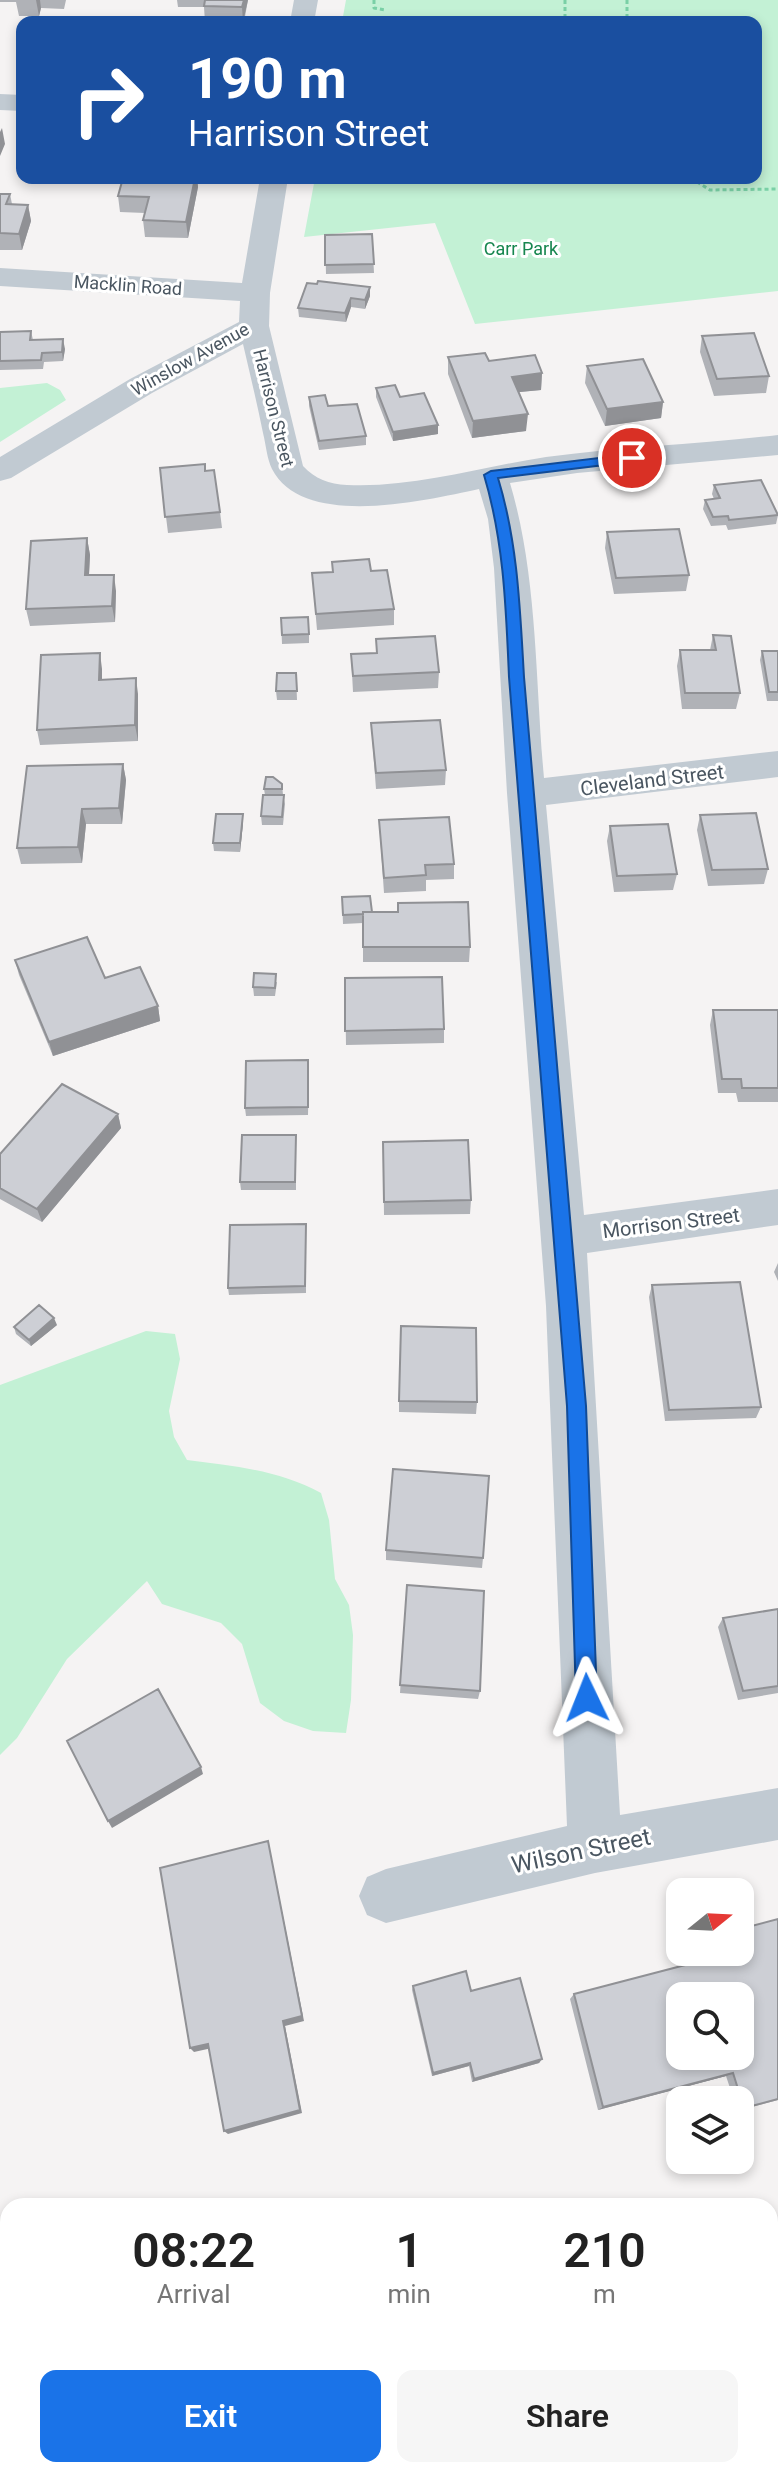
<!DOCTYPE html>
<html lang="en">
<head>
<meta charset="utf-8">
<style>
	:root { --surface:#fff; --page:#f6f6f6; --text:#222; --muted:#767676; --accent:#1a73e8 }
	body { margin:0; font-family:Roboto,sans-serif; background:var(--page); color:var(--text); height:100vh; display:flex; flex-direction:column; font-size:30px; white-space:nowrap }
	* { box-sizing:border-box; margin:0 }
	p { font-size:26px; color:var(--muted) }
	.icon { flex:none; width:44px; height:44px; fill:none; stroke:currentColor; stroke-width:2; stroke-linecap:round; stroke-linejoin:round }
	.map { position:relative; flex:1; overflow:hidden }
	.side { position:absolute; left:0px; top:2198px; width:778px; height:280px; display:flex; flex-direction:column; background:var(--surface); border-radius:24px 24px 0 0; box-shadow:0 4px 12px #0003 }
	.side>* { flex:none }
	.top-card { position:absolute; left:16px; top:16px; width:746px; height:168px; border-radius:16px; box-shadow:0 4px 12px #0003; background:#1a4fa0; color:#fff; overflow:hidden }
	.needle { width:52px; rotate:72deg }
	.fabs { position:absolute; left:666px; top:1878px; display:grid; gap:16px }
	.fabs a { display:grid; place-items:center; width:88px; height:88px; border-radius:16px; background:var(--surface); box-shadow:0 4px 12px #0003; font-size:40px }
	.pin { position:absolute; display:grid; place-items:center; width:68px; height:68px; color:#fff; margin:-34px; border:4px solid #fff; border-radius:50%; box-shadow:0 2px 8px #0007 }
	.me { position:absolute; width:88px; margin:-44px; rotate:358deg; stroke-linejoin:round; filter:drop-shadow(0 0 6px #0008) }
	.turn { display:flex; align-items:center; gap:28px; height:168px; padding:0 40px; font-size:36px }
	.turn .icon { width:104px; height:104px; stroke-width:2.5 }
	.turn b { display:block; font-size:56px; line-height:68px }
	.eta { display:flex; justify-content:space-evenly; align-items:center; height:136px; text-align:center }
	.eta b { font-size:48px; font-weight:600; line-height:56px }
	.button { display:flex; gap:16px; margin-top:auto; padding:16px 40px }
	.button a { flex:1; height:92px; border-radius:16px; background:var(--accent); color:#fff; font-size:32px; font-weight:600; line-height:92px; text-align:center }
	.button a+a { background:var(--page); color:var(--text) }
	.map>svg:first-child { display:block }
</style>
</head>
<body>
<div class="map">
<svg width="778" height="2478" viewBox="0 0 778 2478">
	<rect width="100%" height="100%" fill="#f5f3f3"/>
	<!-- green -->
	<path fill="#c3f1d5" d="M346,0H778V291L475,324L435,223L304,237L315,178H756V22H342Z
		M47,383L60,390L66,400L0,442V388Z
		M146,1331L175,1334L180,1359L169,1411L174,1437L187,1460C234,1466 279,1470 321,1493L329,1520L335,1579L349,1605L353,1635L351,1700L346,1733L313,1731L284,1721L260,1703L242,1644L221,1623L162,1604L147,1581L67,1659L17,1738L0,1755V1385Z"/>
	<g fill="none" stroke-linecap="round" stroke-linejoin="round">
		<!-- path -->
		<path stroke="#7ad0a6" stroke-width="3" stroke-dasharray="4 3" stroke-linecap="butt" d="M374,0V8L385,10
			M565,0V22
			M627,0V22
			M691,178L710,190L778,189"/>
		<!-- minor -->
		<path fill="#c1cad2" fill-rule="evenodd" d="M294,0H318L314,22H290Z
			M0,94L22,95V111L0,110Z
			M260,178H288L270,293L269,326L303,466C315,479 329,484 347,485C415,488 480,467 546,457C623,447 701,444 778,435V455L577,473L510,483C538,577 535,681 544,778L778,751V777L546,805L584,1215L778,1189V1225L587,1253L620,1815L778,1788V1840L595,1873L386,1923L367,1915L359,1896L367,1877L386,1869L567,1826L546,1306L507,793L494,568L488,519L479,489C427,500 303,530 272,469C267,459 266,445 263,433C257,403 250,374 243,344L152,393L11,478L0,481V457L130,379L239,322L240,301L0,286V268L242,283Z"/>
	</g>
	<!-- wall -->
	<path fill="#b0b2b7" d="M0,0H66L64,9L41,8L39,16H19L16,2H0Z
		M177,0H248L244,22H205L204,7H178Z
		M123,178H197L198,187L188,238L145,237L143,220L145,213L120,212L118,196Z
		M0,194H10L12,204L28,205L31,221L22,250H0Z
		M372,234L374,273L326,274L325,235Z
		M317,284L370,287V296L365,309L351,307L346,322L299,317L298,308Z
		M31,331L33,340L65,349L63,361L44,362L43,369L0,370V332Z
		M702,336L769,376L766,393L714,396L700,352Z
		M448,357L489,361L542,373L541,390L518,392L526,431L472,438L448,374Z
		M587,366L663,402L661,418L605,426L585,383Z
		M376,388L400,397L438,425V434L393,441L376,397Z
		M309,397L328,406L366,436V445L319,450L309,406Z
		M160,468L205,471L220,512L222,528L168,533Z
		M714,485L778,515L776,524L728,530L726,525L711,526L703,509L705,500L714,499L712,494Z
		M607,532L689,575L686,591L614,594L605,548Z
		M87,538L90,555L89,575L116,591L115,622L30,626L26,609Z
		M371,571L394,609V625L317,630L312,573Z
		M281,618L309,634V643L282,644Z
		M713,635L740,693L736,709H682L677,666L680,650H710Z
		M376,639L439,672L438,688L353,692L351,654L376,653Z
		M762,651H778V701H767L760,660Z
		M102,669V680L138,694V741L40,745L37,730Z
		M296,673L297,700H277L276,691Z
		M371,723L446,770L445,785L376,789Z
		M123,764L126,780L122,824H86L82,863L21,864L17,848Z
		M282,784L283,795L285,804L283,825H262L261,816L265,795L264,789Z
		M700,815L768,869L764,884L708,886L697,830Z
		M379,820L454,864V879L426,880V891L384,893Z
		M243,823L240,852L214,851L213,843Z
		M610,826L677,874L673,890L614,892L607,841Z
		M342,897L372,912L470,947L469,962H363V923L343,924Z
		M15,960L105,978L158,1006L160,1021L53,1056L19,975Z
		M345,978L444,1029V1043L346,1045Z
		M277,982L275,996H254L253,987Z
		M713,1010H778V1102H738L736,1093H718L710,1025Z
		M309,1068L308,1115L246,1116L245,1108Z
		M118,1114L121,1128L42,1222L0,1199V1154Z
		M296,1135V1190H241L240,1182Z
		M383,1142L471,1200L470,1214L384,1215Z
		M306,1231V1293L229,1295L228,1288Z
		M778,1263V1281L774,1272Z
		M652,1285L761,1407L756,1418L665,1421L649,1297Z
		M57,1325L31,1346L16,1334L14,1327Z
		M399,1401L477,1402L476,1414L399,1412Z
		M386,1550L483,1558L482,1568L386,1560Z
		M407,1585L480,1691L478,1699L400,1693Z
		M778,1609V1693L738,1700L718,1627L723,1618Z
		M701,1952H740L778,2100L740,2110V2100H734L726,2076L598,2110L570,1999L574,1994L704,1960Z
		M413,1986L471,1991L542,2059L539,2063L472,2082L469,2066L432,2076L412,1990Z"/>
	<!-- shaded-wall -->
	<path fill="#909195" d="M36,0H40L41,8L39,16Z
		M244,0H248L243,22L242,7Z
		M2,128L5,144L0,156V132Z
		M195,178H197L198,187L188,238L186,222Z
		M28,205L31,221L22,250L19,234Z
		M370,287V296L365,309V300Z
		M351,298V307L346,322L345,313Z
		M63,339L65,349L63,361L62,352Z
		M542,373L541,390L510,393L512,377Z
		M663,402L661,418L605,426L607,409Z
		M528,414L526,431L472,438L473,421Z
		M438,425V434L393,441V432Z
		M87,538L90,555L88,592L85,575Z
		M114,575L116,591L115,622L112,606Z
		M100,653L102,669V696L99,680Z
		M136,678L138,694V741L135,725Z
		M123,764L126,780L122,824L119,808Z
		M82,809L86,824L82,863L78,847Z
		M243,814V823L240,852V843Z
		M158,1006L160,1021L53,1056L49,1042Z
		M118,1114L121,1128L42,1222L37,1209Z
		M54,1318L57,1325L31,1346L29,1340Z
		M201,1767L203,1774L112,1828L108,1821Z
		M268,1841L304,2021L285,2026L302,2113L228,2134L224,2131L283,2021Z
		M208,2044L212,2048L194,2052L190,2048Z
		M542,2059L539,2063L472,2082L474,2079Z
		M470,2063L469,2066L432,2076L433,2073Z
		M733,2073L726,2076L598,2110L603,2107Z"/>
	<!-- building -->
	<path fill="#cdcfd5" stroke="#909195" stroke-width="2" fill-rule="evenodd" d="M205,0H244L242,7L204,6Z
		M123,178H195L186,222L143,220L149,197L118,196Z
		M0,194H10L6,204L28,205L19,234L0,233Z
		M372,234L374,264L325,265V235Z
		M318,281L370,287L365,300L351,298L345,313L298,308L307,283L317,284Z
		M31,331L30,340L63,339L62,352L42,353L41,360L0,361V332Z
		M754,333L769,376L717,379L702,336Z
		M485,353L489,361L535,355L542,373L512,377L528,414L473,421L448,357Z
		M643,359L663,402L607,409L587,366Z
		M395,385L400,397L424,393L438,425L393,432L376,388Z
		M325,395L328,406L357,404L366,436L319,441L309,397Z
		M205,464V471L214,470L220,512L165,517L160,468Z
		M761,480L778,515L729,520L728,516L713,517L705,500L720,498L714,485Z
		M679,529L689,575L616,578L607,532Z
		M87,538L85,575H114L112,606L26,609L31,541Z
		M369,559L371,571L387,570L394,609L316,614L312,573L333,572L332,562Z
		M308,617L309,634L282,635L281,618Z
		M713,635L731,636L740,693H685L680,650H716Z
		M435,636L439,672L353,676L351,654L377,653L376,639Z
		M762,651H778V692H769Z
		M100,653L99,680L136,678L135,725L37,730L41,655Z
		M277,673H296L297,691H276Z
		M440,720L446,770L376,773L371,723Z
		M123,764L119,808L82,809L78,847L17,848L27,766Z
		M266,777H273L282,784V789H264Z
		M263,795H284L282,817L261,816Z
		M756,813L768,869L712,870L700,815Z
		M216,814H243L240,843H213Z
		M449,817L454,864L425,865L426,875L384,878L379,820Z
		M668,824L677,874L617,876L610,826Z
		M370,896L372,912H363V914L343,915L342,897Z
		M468,902L470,947H363V912H398V903Z
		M87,937L105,978L140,967L158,1006L49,1042L15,960Z
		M254,973L276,974L275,988L253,987Z
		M442,977L444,1029L345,1031V978Z
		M713,1010H778V1088H742L741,1079H722Z
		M308,1060V1107L245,1108L246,1061Z
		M62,1084L118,1114L37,1209L0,1188V1154Z
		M242,1135H296L295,1182H240Z
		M468,1140L471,1200L384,1202L383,1142Z
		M306,1224L305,1286L228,1288L230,1225Z
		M740,1282L761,1407L669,1410L652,1285Z
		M39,1305L54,1318L29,1340L14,1327Z
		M401,1326L476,1328L477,1402L399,1401Z
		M393,1469L489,1476L483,1558L386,1550Z
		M407,1585L484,1591L480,1691L400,1685Z
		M778,1609V1686L743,1691L723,1618Z
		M158,1689L201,1767L108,1821L67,1741Z
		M268,1841L302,2016L283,2021L300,2110L224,2131L208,2044L190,2048L160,1868Z
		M778,1919V2099L744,2108L733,2073L603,2107L574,1994L712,1958L710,1952H740V1929ZM680,1996H740V2056H680Z
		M466,1971L471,1991L520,1978L542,2059L474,2079L470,2063L433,2073L413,1986Z
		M8,2318V2428L0,2400V2322Z"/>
	<!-- route -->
	<path fill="#1a73e8" stroke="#114b97" stroke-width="2" d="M632,454L639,458L637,461L498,478C518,544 520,609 524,677L586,1406L597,1698L594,1705L587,1708L579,1705L576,1698L567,1406L509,677C506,608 504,542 484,475L491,471Z"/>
	<g text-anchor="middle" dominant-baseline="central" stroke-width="6" stroke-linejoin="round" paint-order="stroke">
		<!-- far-park labels -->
		<g font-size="18" fill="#17864f" stroke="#fff">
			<text x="521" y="248">Carr Park</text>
		</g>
		<!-- far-street labels -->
		<g font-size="18" fill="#4a5661" stroke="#fff">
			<text transform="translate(128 285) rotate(4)">Macklin Road</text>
			<text transform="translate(190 359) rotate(-29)">Winslow Avenue</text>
			<text transform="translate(274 408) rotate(76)">Harrison Street</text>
		</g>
		<!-- street labels -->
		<g font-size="20" fill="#4a5661" stroke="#fff">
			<text transform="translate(652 780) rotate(-7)">Cleveland Street</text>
			<text transform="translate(671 1223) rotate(-7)">Morrison Street</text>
		</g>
		<!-- near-street labels -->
		<g font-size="24" fill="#4a5661" stroke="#fff">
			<text transform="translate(581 1851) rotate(-12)">Wilson Street</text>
		</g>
	</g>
</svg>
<div class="fabs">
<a><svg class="needle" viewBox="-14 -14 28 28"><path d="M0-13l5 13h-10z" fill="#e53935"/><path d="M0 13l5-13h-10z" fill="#767676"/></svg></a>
<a><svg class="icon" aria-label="search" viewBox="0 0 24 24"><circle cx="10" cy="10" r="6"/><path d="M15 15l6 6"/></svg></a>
<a><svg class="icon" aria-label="layers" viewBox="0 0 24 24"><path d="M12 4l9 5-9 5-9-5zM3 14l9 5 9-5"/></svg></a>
</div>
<div class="pin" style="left:632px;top:458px;background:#d93025"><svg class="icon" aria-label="arrive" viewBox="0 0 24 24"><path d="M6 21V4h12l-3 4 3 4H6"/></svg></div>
<svg class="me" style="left:587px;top:1698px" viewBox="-20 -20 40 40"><path d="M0-17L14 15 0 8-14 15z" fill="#1a73e8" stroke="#fff" stroke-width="4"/></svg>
<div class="top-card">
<div class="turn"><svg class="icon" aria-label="right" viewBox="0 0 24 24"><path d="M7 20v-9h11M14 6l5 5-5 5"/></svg><div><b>190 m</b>Harrison Street</div></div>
</div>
<section class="side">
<div class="eta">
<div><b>08:22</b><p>Arrival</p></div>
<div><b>1</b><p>min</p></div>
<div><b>210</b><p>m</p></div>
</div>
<div class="button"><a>Exit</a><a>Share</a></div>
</section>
</div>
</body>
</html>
